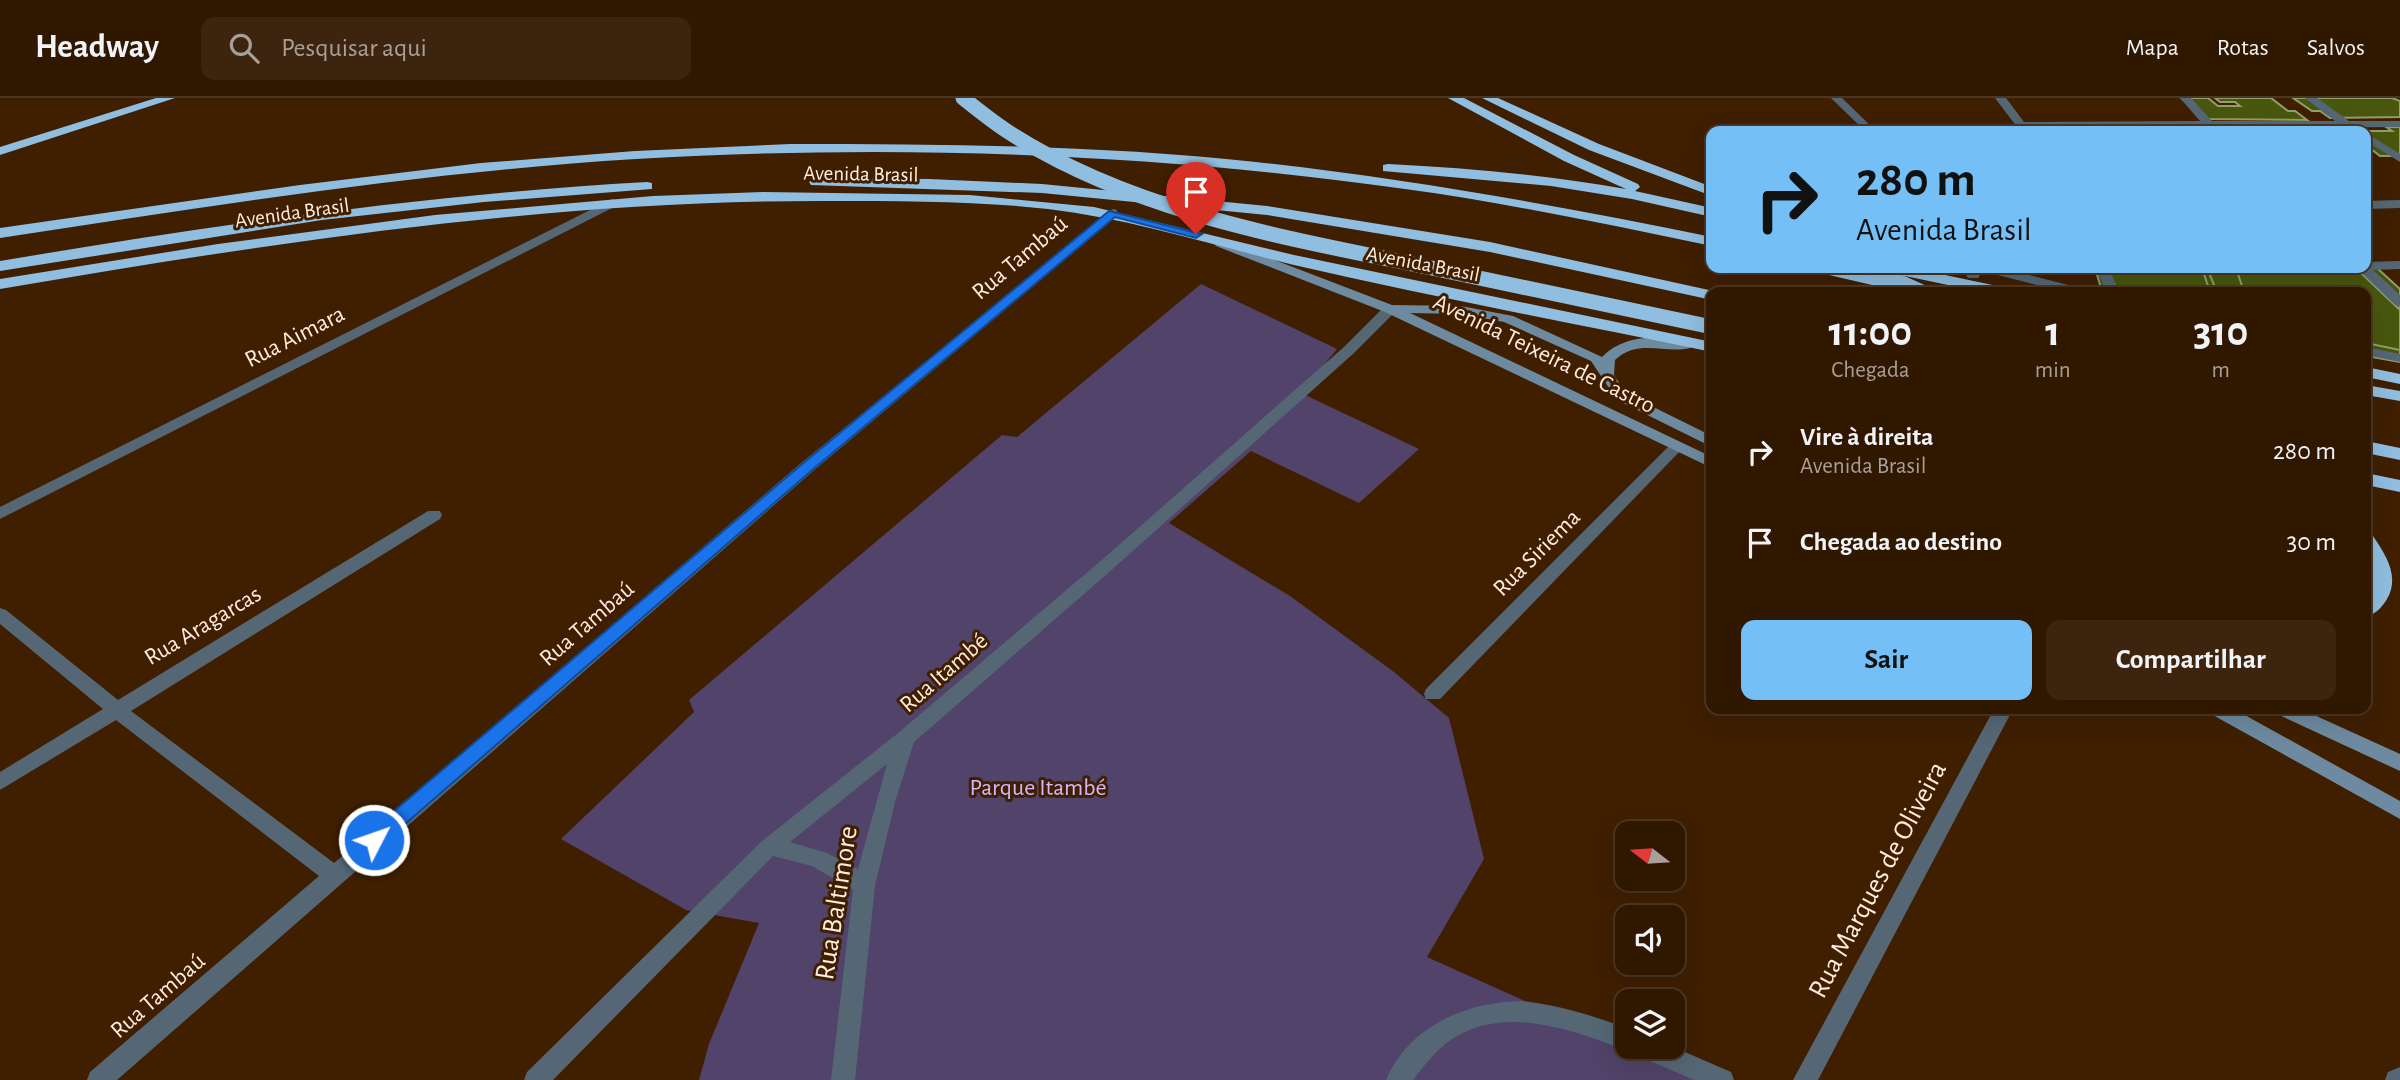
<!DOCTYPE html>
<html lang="pt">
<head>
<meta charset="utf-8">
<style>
	:root { --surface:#301700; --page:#3c240f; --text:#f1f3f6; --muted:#a89f99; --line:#4b3622; --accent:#74c0f6 }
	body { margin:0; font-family:"Alegreya Sans",sans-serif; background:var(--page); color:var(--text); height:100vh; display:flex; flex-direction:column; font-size:26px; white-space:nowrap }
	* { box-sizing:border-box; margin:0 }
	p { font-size:23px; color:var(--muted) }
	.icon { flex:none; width:38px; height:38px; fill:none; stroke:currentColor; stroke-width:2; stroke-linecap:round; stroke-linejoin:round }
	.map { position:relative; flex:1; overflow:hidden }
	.side { position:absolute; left:1706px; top:189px; width:665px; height:427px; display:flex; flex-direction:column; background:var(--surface); border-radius:14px; box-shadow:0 7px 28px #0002,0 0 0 2px var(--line) }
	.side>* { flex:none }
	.banner { position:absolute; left:1706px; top:28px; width:665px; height:147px; border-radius:14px; box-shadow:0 7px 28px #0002,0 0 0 2px var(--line); background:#74c0f6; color:#111; overflow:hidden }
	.needle { width:46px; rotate:287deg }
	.fabs { position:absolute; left:1615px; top:723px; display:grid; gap:14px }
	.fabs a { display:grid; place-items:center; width:70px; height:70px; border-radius:14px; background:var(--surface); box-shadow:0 7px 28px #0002,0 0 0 2px var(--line); font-size:35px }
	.pin { position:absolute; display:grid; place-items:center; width:60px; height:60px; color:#fff; margin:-72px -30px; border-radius:50% 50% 50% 0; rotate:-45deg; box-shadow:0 0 7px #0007 }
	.pin .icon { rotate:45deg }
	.me { position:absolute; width:77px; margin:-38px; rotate:49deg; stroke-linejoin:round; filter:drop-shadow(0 0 5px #0008) }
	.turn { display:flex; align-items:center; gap:24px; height:147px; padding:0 35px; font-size:32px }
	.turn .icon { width:91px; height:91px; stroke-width:2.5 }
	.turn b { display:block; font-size:49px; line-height:60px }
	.eta { display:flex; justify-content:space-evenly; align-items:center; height:119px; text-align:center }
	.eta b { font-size:42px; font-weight:700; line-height:49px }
	.button { display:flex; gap:14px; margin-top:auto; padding:14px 35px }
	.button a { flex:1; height:80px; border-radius:14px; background:var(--accent); color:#111; font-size:28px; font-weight:700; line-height:80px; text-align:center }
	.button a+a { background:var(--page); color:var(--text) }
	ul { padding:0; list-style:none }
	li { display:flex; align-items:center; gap:21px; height:91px; padding:0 35px }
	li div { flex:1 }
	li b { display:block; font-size:26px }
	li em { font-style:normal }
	header { display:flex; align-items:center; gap:42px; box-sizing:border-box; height:98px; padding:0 35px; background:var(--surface); border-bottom:2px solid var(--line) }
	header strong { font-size:33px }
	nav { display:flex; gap:38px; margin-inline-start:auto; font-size:24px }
	.search { width:490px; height:63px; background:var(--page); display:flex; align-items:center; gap:18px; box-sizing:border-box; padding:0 24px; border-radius:14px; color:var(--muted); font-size:26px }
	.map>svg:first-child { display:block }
</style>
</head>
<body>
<header>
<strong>Headway</strong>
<div class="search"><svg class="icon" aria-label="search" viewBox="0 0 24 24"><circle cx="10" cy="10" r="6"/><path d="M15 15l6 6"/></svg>Pesquisar aqui</div>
<nav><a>Mapa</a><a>Rotas</a><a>Salvos</a></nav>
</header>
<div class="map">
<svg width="2400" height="982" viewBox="0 0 2400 982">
	<rect width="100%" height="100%" fill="#401f00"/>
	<!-- green -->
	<path fill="#514369" d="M1201,186L1337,251L1301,295L1419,351L1359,405L1251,353L1169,425L1290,498L1394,574L1449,620L1484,761L1427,859L1700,982H699L709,946L759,825L686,812L561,741L694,614L689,602L1002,337L1017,339Z"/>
	<!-- building -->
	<path fill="#49570e" stroke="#919e6e" stroke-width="2" d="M2181,0H2208L2218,8H2240L2235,4H2220L2215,0H2271L2288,13H2295L2307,22L2206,21Z
		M2293,0H2392L2400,3V19L2330,20L2320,13H2312Z
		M2021,26L2109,33H2025Z
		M2386,29H2400V58H2380L2366,47V33H2357H2392Z
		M2366,160L2400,191V264L2366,258V194H2210L2202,170H2366Z
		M2095,170H2207L2217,194H2126L2101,190Z
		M2236,170H2315L2360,174L2400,212V252L2366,245V194H2244Z"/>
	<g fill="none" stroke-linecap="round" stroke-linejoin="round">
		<!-- street -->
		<path fill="#556775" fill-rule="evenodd" d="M1831,0H1842L1876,33H1865Z
			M1995,0H2006L2024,24L2200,23L2180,0H2191L2212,23H2335L2305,0H2317L2349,23H2400V29L2218,30L2217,33H2209L2206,30H2030L2031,33H2020Z
			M2366,35L2400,56V64L2366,43Z
			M612,101L616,102V108L0,421V409Z
			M2400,102V110L2366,111V103Z
			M1113,111L1117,112V118L812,374L117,982H87L90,974L319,778L116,622L0,692V674L103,611L0,526V510L6,512L118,602L428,413H440L442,417L440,421L131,613L334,765L800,366Z
			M2400,163V171L2373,172L2400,197V208L2395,207L2357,170H2366V164Z
			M1962,170H1975L1980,177L1978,180H1968Z
			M1980,170H2001L2084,191L2086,194H2064L1982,173Z
			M2096,170H2108L2120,194H2106Z
			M1390,207L1397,211L1395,214L1354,255L1115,469L914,644L895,704L875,788L855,982H831L853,792L812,768L773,758L553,982H524L527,974L762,743L898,635L1103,461L1344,249L1385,208ZM887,666L858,771L827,755L790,744Z
			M2366,249L2400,256V264L2366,257Z
			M1677,343L1685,348L1682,351L1440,601H1426L1424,596L1426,591L1672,345Z
			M1994,611H2013L1818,982H1793Z
			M1521,903C1558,907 1592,917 1628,931V948H1671L1731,974L1734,982H1694L1634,956L1632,952L1628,953C1578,934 1511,908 1459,937C1440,947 1426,965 1413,982H1386C1409,928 1466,904 1521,903Z
			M2400,969V982H2385L2388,974Z"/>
		<!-- secondary -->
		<path fill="#6d8aa0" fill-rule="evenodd" d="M1220,141L1392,207L1461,208L1513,218L1602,259C1624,236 1661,237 1690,244V250C1664,256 1638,240 1615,262L1614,277L1627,296L1712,338V349L1617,302L1591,263L1504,224L1461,216L1410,215L1712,359V370L1385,214L1216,148L1214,145Z
			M2209,611H2234L2400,703V721L2211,616Z
			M2274,611H2301L2400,656V673L2277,616Z"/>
		<!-- highway -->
		<path fill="#90bee0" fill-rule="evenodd" d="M156,0H175L0,57V49Z
			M1448,0H1464L1574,57L1638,86L1640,89L1635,93L1712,110V119L1632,101L1551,88L1383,73V67L1388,66C1468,70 1547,77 1626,91L1564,63Z
			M1482,0H1498L1599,46L1712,89V98L1589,52Z
			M790,46C946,46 1102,47 1256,64C1410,81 1560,108 1712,139V148C1610,127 1508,105 1405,91C1151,55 893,46 636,61C422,74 211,108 0,140V130L300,87L481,65L635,53Z
			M816,80L929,81L1042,86L1267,108L1490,144L1718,194H1712V202L1490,154L1267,117L1042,95L811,87L809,84Z
			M647,84L652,85V91L484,104L322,122L0,173V163C215,127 429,96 647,84Z
			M763,94L970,97L1094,109L1294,157L1712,244V254C1572,225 1432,199 1294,167C1212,147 1132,121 1048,111C976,103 903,103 830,103C551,102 275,144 0,191V181L218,146L435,117L653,98Z
			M1810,170H1837L1919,189L1921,192L1902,194L1812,173Z
			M1883,170H1912L2002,189L2010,194H1981L1891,175Z
			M2366,269L2400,276V286L2366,279Z
			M2366,287L2400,293V303L2366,297Z
			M2366,343L2400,350V362L2366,355Z
			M2366,375L2400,382V394L2366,387Z
			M2366,436L2373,438C2386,457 2400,479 2387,501C2382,509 2376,516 2366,519V499L2372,487V478L2366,460Z"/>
		<!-- highway-bridge -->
		<path stroke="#90bee0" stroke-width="15" d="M963,0C978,12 994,25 1010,35C1133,114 1286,140 1427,169C1522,189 1617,209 1712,229
			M1869,170L1922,194"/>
	</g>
	<!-- route -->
	<path fill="#1a73e8" stroke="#114b97" stroke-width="2" d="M1109,113L1202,136L1196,140L1115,119L811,373L381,747L374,750L367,747L364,742L367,736L801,367Z"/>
	<g text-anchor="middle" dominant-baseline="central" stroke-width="6" stroke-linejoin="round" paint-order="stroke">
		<!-- far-street labels -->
		<g font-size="21" fill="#ffecde" stroke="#401f00">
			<text transform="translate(861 76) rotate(1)">Avenida Brasil</text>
			<text transform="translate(292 115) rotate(-8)">Avenida Brasil</text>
			<text transform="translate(1423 166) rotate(11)">Avenida Brasil</text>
		</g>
		<!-- street labels -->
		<g font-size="24" fill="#ffecde" stroke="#401f00">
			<text transform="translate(1020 160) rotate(-40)">Rua Tambaú</text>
			<text transform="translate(295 239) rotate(-27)">Rua Aimara</text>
			<text transform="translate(1544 256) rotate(26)">Avenida Teixeira de Castro</text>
			<text transform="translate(1537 455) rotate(-45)">Rua Siriema</text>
			<text transform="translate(587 526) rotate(-41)">Rua Tambaú</text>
			<text transform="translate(203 528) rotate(-31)">Rua Aragarcas</text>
			<text transform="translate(944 575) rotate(-41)">Rua Itambé</text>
			<text transform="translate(158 898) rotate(-41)">Rua Tambaú</text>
		</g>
		<!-- park labels -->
		<g font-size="24" fill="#d1b8fe" stroke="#401f00">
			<text x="1038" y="690">Parque Itambé</text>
		</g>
		<!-- near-street labels -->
		<g font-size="28" fill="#ffecde" stroke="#401f00">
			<text transform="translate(1878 782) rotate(-62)">Rua Marques de Oliveira</text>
			<text transform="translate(837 805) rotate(-81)">Rua Baltimore</text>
		</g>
	</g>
</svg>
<div class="fabs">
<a><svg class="needle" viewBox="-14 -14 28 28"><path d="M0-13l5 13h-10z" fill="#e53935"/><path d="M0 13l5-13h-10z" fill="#a89f99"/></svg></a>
<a><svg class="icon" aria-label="sound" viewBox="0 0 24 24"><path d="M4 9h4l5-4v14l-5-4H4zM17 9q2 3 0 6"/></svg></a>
<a><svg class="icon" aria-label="layers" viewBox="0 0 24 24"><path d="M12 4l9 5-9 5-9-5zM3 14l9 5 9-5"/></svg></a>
</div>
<div class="pin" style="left:1196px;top:136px;background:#d93025"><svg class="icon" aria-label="arrive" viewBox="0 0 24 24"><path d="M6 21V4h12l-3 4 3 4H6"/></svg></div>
<svg class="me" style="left:374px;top:742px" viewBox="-20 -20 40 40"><circle r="17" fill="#1a73e8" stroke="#fff" stroke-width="3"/><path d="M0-11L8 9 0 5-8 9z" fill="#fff"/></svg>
<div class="banner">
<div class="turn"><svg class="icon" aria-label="right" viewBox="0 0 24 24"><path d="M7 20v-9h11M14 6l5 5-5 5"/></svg><div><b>280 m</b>Avenida Brasil</div></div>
</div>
<section class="side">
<div class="eta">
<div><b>11:00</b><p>Chegada</p></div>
<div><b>1</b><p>min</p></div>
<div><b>310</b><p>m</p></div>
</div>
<ul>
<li><svg class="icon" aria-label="right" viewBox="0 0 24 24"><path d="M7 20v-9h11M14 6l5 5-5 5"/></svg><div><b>Vire à direita</b><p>Avenida Brasil</p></div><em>280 m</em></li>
<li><svg class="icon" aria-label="arrive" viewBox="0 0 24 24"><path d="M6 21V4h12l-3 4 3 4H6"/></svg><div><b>Chegada ao destino</b></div><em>30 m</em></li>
</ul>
<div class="button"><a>Sair</a><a>Compartilhar</a></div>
</section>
</div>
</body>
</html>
